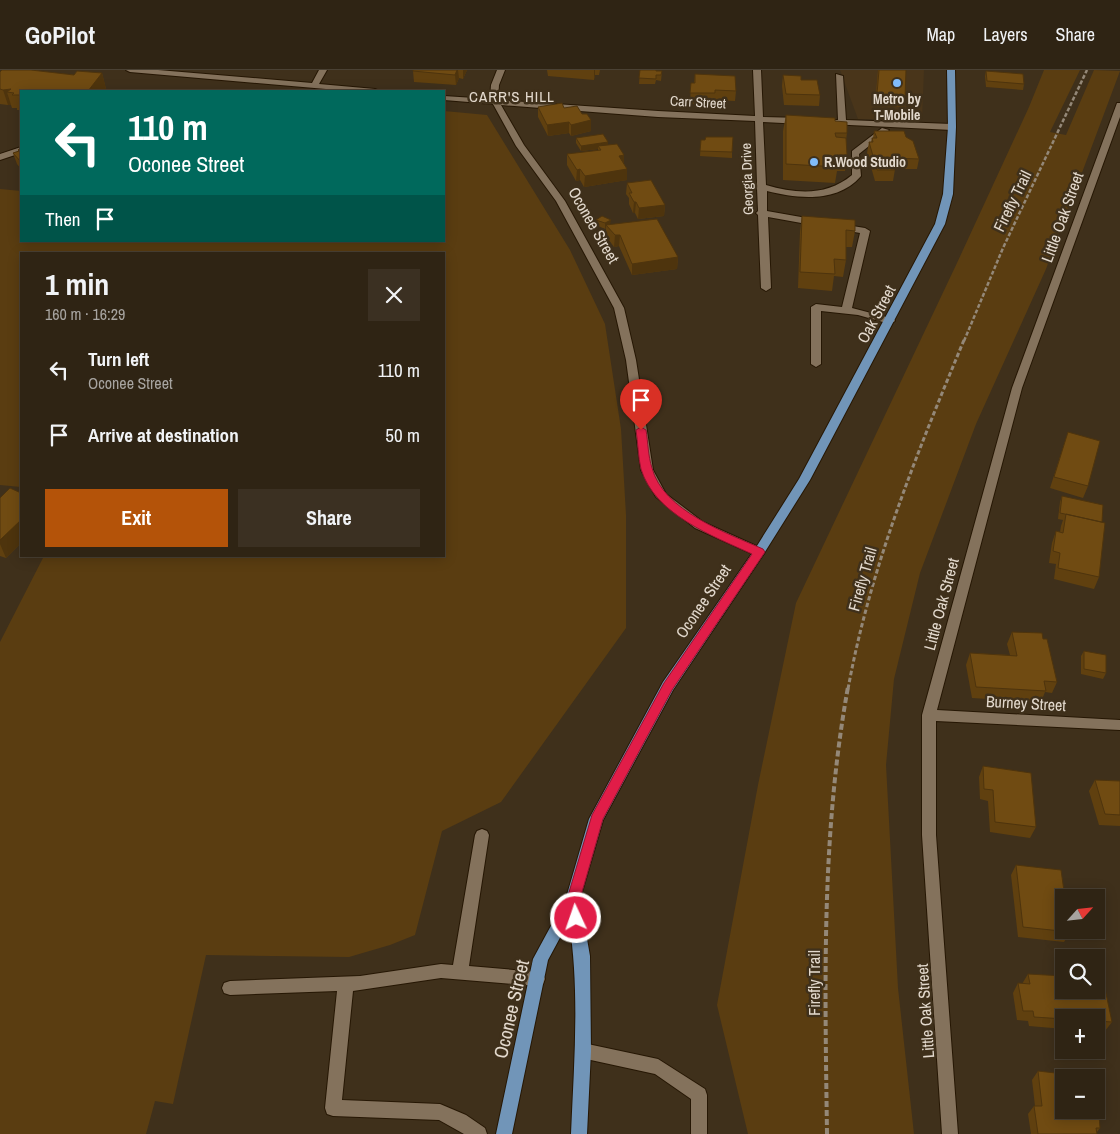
<!DOCTYPE html>
<html lang="en">
<head>
<meta charset="utf-8">
<style>
	:root { --surface:#2f2414; --page:#3b3022; --text:#f1f3f6; --muted:#a7a4a0; --line:#4a4134; --accent:#b45309 }
	body { margin:0; font-family:"Archivo Narrow",sans-serif; background:var(--page); color:var(--text); height:100vh; display:flex; flex-direction:column; font-size:19px; white-space:nowrap }
	* { box-sizing:border-box; margin:0 }
	p { font-size:16px; color:var(--muted) }
	.icon { flex:none; width:28px; height:28px; fill:none; stroke:currentColor; stroke-width:2; stroke-linecap:round; stroke-linejoin:round }
	.map { position:relative; flex:1; overflow:hidden }
	.side { position:absolute; left:20px; top:182px; width:425px; height:305px; display:flex; flex-direction:column; background:var(--surface); border-radius:0px; box-shadow:0 2px 12px #0003,0 0 0 1px var(--line) }
	.side>* { flex:none }
	.guide { position:absolute; left:20px; top:20px; width:425px; height:152px; border-radius:0px; box-shadow:0 2px 12px #0003,0 0 0 1px var(--line); background:#00695c; color:#fff; overflow:hidden }
	.needle { width:32px; rotate:63deg }
	.buttons { position:absolute; left:1055px; top:819px; display:grid; gap:10px }
	.buttons a { display:grid; place-items:center; width:50px; height:50px; border-radius:0px; background:var(--surface); box-shadow:0 2px 12px #0003,0 0 0 1px var(--line); font-size:25px }
	.pin { position:absolute; display:grid; place-items:center; width:42px; height:42px; color:#fff; margin:-51px -21px; border-radius:50% 50% 50% 0; rotate:-45deg; box-shadow:0 0 5px #0007 }
	.pin .icon { rotate:45deg }
	.me { position:absolute; width:55px; margin:-28px; rotate:357deg; stroke-linejoin:round; filter:drop-shadow(0 0 4px #0008) }
	.turn { display:flex; align-items:center; gap:18px; height:105px; padding:0 25px; font-size:22px }
	.turn .icon { width:65px; height:65px; stroke-width:2.5 }
	.turn b { display:block; font-size:35px; line-height:42px }
	.then { display:flex; align-items:center; height:48px; padding:0 25px; background:#0003; gap:10px; font-size:19px }
	.round { display:grid; place-items:center; flex:none; width:52px; height:52px; border-radius:0px; background:var(--page) }
	.headline { display:flex; align-items:center; justify-content:space-between; height:85px; padding:0 25px }
	h1 { font-size:30px; font-weight:800; line-height:38px }
	.primary-button { display:flex; gap:10px; margin-top:auto; padding:10px 25px }
	.primary-button a { flex:1; height:58px; border-radius:0px; background:var(--accent); color:#fff; font-size:20px; font-weight:800; line-height:58px; text-align:center }
	.primary-button a+a { background:var(--page); color:var(--text) }
	ul { padding:0; list-style:none }
	li { display:flex; align-items:center; gap:15px; height:65px; padding:0 25px }
	li div { flex:1 }
	li b { display:block; font-size:19px }
	li em { font-style:normal }
	header { display:flex; align-items:center; gap:30px; box-sizing:border-box; height:70px; padding:0 25px; background:var(--surface); border-bottom:1px solid var(--line) }
	header strong { font-size:24px }
	nav { display:flex; gap:28px; margin-inline-start:auto; font-size:18px }
	.map>svg:first-child { display:block }
</style>
</head>
<body>
<header>
<strong>GoPilot</strong>
<nav><a>Map</a><a>Layers</a><a>Share</a></nav>
</header>
<div class="map">
<svg width="1120" height="1064" viewBox="0 0 1120 1064">
	<rect width="100%" height="100%" fill="#3f301b"/>
	<!-- built -->
	<path fill="#49351a" d="M840,0H924L922,49H858Z"/>
	<!-- green -->
	<path fill="#5a3d11" d="M1044,0H1080L1050,62L1066,65L1094,0L1120,1L1046,199L976,354L920,503L894,609L886,695L898,918L914,1064H748L717,935L758,715L796,533L957,193L1029,37Z
		M444,41L487,45L570,180L605,254L621,359L626,445V558L501,732L442,761L415,865L390,875L349,887L206,885L173,1034L155,1031L146,1064H0V572L44,486H444V184H21V417L0,415V119L21,121V171H444Z"/>
	<g fill="none" stroke-linecap="round" stroke-linejoin="round">
		<defs>
			<path id="minor" d="M126,0H158L312,13L319,0H327L319,14L375,19L379,21H349L130,2Z
				M497,0H505L499,15L498,30L658,41L755,46L753,0H761L763,47L802,48L806,51L802,54L763,52L766,115C797,124 827,126 852,105V81L882,58L889,60L859,84L861,106C838,133 798,129 767,121V141L818,150L823,153L818,156L768,147L771,218L766,221L761,218L758,145L756,143L758,141L757,118L756,116L757,114L755,51L658,47L501,35L524,75L565,131L624,238L636,290L653,400L666,424L703,452L763,479L765,482L763,485H755L695,458L656,427L641,400L626,290L614,238L556,131L516,76L493,34L444,30V26L490,29L491,15Z
				M836,4L843,6L846,50L952,54L956,57L952,60L829,54V50H838Z
				M1117,33H1120V47L1022,318L937,640L1120,650V660L936,651V765L958,1064H942L922,765V645L1012,318Z
				M21,77V83L0,90V84Z
				M840,154L865,158L870,161L852,238L894,249L895,251L890,254L858,245L821,241V294L816,297L811,294V237L816,234L842,237L860,163L837,159V155Z
				M482,759L487,761L489,765L469,896L537,902L543,904L545,909L543,914L537,916L441,908L353,921L342,1030L440,1034L466,1045L485,1058L487,1064H464L439,1050L333,1046L327,1044L325,1038L337,921L230,925L224,923L222,918L224,913L230,911L360,906L441,894L453,895L475,765L477,761Z
				M583,973L658,989L705,1019L707,1025V1064H691V1029L655,1004L577,987L575,981L577,975Z"/>
			<path id="major" d="M947,0H955L956,57L953,124L945,154L810,410L763,485L673,620L603,750L580,829L590,886L591,981L587,1064H571C574,993 580,922 569,851L548,890L512,1064H496L533,889L566,828L589,749L663,612L755,479L799,409L935,154L943,124L948,57Z"/>
		</defs>
		<!-- minor casing -->
		<use href="#minor" stroke="#261704" stroke-width="2"/>
		<!-- major casing -->
		<use href="#major" stroke="#261704" stroke-width="2"/>
		<!-- path-far2 -->
		<path stroke="#948878" stroke-width="2.5" stroke-dasharray="4 2" stroke-linecap="butt" d="M964,271L1003,178L1087,0"/>
		<!-- path-far1 -->
		<path stroke="#948878" stroke-width="3" stroke-dasharray="4.5 2.5" stroke-linecap="butt" d="M848,619C870,498 917,383 964,270"/>
		<!-- path -->
		<path stroke="#948878" stroke-width="4" stroke-dasharray="6 3" stroke-linecap="butt" d="M827,1064C825,915 821,765 848,617"/>
		<!-- minor -->
		<use href="#minor" fill="#84725c" fill-rule="evenodd"/>
		<!-- major -->
		<use href="#major" fill="#7195b8" fill-rule="evenodd"/>
	</g>
	<!-- wall -->
	<path fill="#60400f" d="M413,0H467L463,9L459,8L456,15L414,12L413,1Z
		M547,0H600L599,5H595L594,10L548,6Z
		M640,0L662,1L661,11L656,10L655,14H639Z
		M878,0H906L905,27L903,37L875,35Z
		M32,1L74,5L102,3L106,19L21,21V40H17V38H12L11,35H8L0,34V2Z
		M986,1L1024,14L1023,20L986,17L985,6Z
		M695,4L736,21L735,31L714,30V34H690L691,13H694Z
		M783,5L801,10L820,25L819,36L784,35L782,16Z
		M538,37L564,38L582,44L591,50V61L571,66L569,63L548,66L538,47Z
		M786,45L835,51L847,63L846,70L847,85L845,101H837L835,113L783,110V61Z
		M874,61L906,67L919,89L917,99H895L893,111H875L867,83L869,72H871L872,68H873Z
		M576,68L608,72V75L624,85V94L627,99V110L584,117L580,110L576,111L567,95V84L598,81V79L581,81L576,73Z
		M701,70L732,82V88L700,86Z
		M21,78V99L17,94L13,83L18,82V80Z
		M627,113L665,135L664,146L638,149L635,143H633L629,134V128L626,124Z
		M802,146L855,161L852,177H846V190L843,207L834,206L832,221L798,218L800,162Z
		M596,150L610,154L678,187L677,199L632,205L619,176L614,177L606,166V158L605,159L596,155Z
		M1068,362L1088,416L1083,428L1050,418Z
		M21,423V473L6,488L0,486V428Z
		M1062,426L1102,452L1099,507L1094,519L1054,509L1056,494L1049,493L1052,473L1056,461L1060,462L1061,456L1063,450L1058,449L1060,432Z
		M1012,562L1057,612L1052,623L1045,622L1041,632L972,628L966,595L970,583L1010,585L1007,574Z
		M1084,581L1106,603L1103,609L1081,604V586Z
		M983,696L1036,757L1030,768L990,762L988,731L980,729L979,707Z
		M1095,710L1120,711V756L1099,755L1089,721Z
		M1016,795L1070,862L1064,872L1018,867L1011,805Z
		M1028,904L1112,952L1105,961H1096V948H1064V959L1029,956L1028,951L1017,950L1013,923L1018,913L1022,914Z
		M1038,1001L1096,1045L1100,1058L1097,1062V1064H1031L1028,1044L1034,1036H1035L1032,1010Z"/>
	<!-- shaded-wall -->
	<path fill="#4e340d" d="M457,0H458L459,8L456,15L455,5Z
		M463,0H467L463,9Z
		M594,0H595V5L594,10Z
		M102,3L106,19L104,21H88Z
		M11,19L7,22L11,35H8L3,20Z
		M591,50V61L571,66V55Z
		M569,52V63L548,66L547,55Z
		M608,72V77L598,76V79L581,81V76Z
		M624,85V96L619,86Z
		M580,99V110L576,111L577,100Z
		M627,99V110L584,117L585,106Z
		M634,132H636L635,143H633Z
		M665,135L664,146L638,149L639,138Z
		M611,150L610,155H606V158L605,159V153Z
		M615,165H620L619,176L614,177Z
		M678,187L677,199L632,205V194Z
		M21,450V473L6,488L0,474V470Z"/>
	<!-- building -->
	<path fill="#704b12" stroke="#4e340d" d="M2,0H31L74,5L77,1L102,3L88,21H21V25H12L14,23L7,22L11,19L3,20L0,19V2Z
		M413,0H457L455,5L413,1Z
		M640,0H656V1H662L661,5H656V9L639,8Z
		M879,0H906L905,27L877,24Z
		M986,1L1023,4L1024,14L987,11Z
		M695,4L735,6L736,21L715,20V23H690L691,13H695Z
		M783,5L801,6V10H817L820,25L786,24Z
		M562,33L564,38L577,36L582,44H587L591,50L571,55L569,52L547,55L538,37Z
		M786,45L835,48V51L847,52V63H835L836,67L846,68L847,85H837L838,97L786,94Z
		M874,61H904L906,67L913,71L919,89L892,88L895,100H877L869,72H873L872,68H877Z
		M603,64L608,72L581,76L576,68Z
		M706,67H733L732,82L700,81L701,70H705Z
		M617,74L624,85L619,86L627,99L585,106L580,99L577,100L567,84L601,80L598,76Z
		M21,78V92L13,83L19,81L18,80Z
		M651,110L665,135L639,138L636,132H634L629,123H632L627,113Z
		M602,146L611,150L605,153L596,150Z
		M802,146L855,150V161L846,160V190L834,189L835,204L800,202Z
		M657,149L678,187L632,194L620,165H615L606,155Z
		M1068,362L1100,371L1088,416L1054,407Z
		M10,418L21,423V450L0,470V428Z
		M1062,426L1103,435L1102,452L1060,443Z
		M1066,444L1105,453L1099,507L1058,498L1060,483L1053,481L1056,461L1063,463Z
		M1012,562L1042,563L1043,569H1047L1057,612L1044,611L1046,621L976,617L970,583L1017,586Z
		M1084,581L1106,585V603L1084,599Z
		M983,696L1031,703L1036,757L995,752L993,720L984,719Z
		M1095,710L1120,711V745L1105,744Z
		M1016,795L1061,800L1065,828H1064V860H1069L1070,862L1023,857Z
		M1028,904L1064,906V920H1096V909H1103L1112,952L1096,951V948H1064V949L1034,947L1033,941H1023L1018,913L1030,914Z
		M1038,1001L1090,1007V1008H1064V1040H1095L1096,1045H1099L1100,1058H1096L1097,1064H1038L1034,1036H1042Z"/>
	<!-- route -->
	<path fill="#e11d48" stroke="#92132f" d="M641,357L646,360C648,372 648,386 652,398C663,441 727,463 763,479L765,482L672,620L603,749L580,829L583,848L581,853L576,854L571,853L567,829L592,745L664,613L752,484C713,466 655,445 641,399C638,387 638,372 636,360Z"/>
	<!-- markers -->
	<g fill="#81bcfa" stroke="#3f301b" stroke-width="2">
		<circle cx="897" cy="13" r="5"/>
		<circle cx="814" cy="92" r="5"/>
	</g>
	<g text-anchor="middle" dominant-baseline="central" stroke-width="5" stroke-linejoin="round" paint-order="stroke">
		<!-- far-poi labels -->
		<g font-size="14" font-weight="bold" fill="#e3d9cd" stroke="#3f301b">
			<text x="897" y="29">Metro by<tspan x="897" dy="16">T-Mobile</tspan></text>
			<text x="824" y="92" text-anchor="start">R.Wood Studio</text>
		</g>
		<!-- far-street labels -->
		<g font-size="14" fill="#e3d9cd" stroke="#3f301b">
			<text transform="translate(698 32) rotate(3)">Carr Street</text>
			<text transform="translate(747 109) rotate(-92)">Georgia Drive</text>
		</g>
		<!-- far-neighbourhood labels -->
		<g font-size="15" letter-spacing="1" fill="#e3d9cd" stroke="#3f301b">
			<text x="512" y="26">CARR'S HILL</text>
		</g>
		<!-- street labels -->
		<g font-size="16" fill="#e3d9cd" stroke="#3f301b">
			<text transform="translate(1012 131) rotate(-64)">Firefly Trail</text>
			<text transform="translate(1062 147) rotate(-70)">Little Oak Street</text>
			<text transform="translate(594 155) rotate(60)">Oconee Street</text>
			<text transform="translate(876 244) rotate(-62)">Oak Street</text>
			<text transform="translate(862 509) rotate(-74)">Firefly Trail</text>
			<text transform="translate(703 531) rotate(-56)">Oconee Street</text>
			<text transform="translate(941 534) rotate(-75)">Little Oak Street</text>
			<text transform="translate(1026 633) rotate(3)">Burney Street</text>
			<text transform="translate(814 913) rotate(-90)">Firefly Trail</text>
			<text transform="translate(925 941) rotate(-94)">Little Oak Street</text>
		</g>
		<!-- near-street labels -->
		<g font-size="19" fill="#e3d9cd" stroke="#3f301b">
			<text transform="translate(511 939) rotate(-77)">Oconee Street</text>
		</g>
	</g>
</svg>
<div class="buttons">
<a><svg class="needle" viewBox="-14 -14 28 28"><path d="M0-13l5 13h-10z" fill="#e53935"/><path d="M0 13l5-13h-10z" fill="#a7a4a0"/></svg></a>
<a><svg class="icon" aria-label="search" viewBox="0 0 24 24"><circle cx="10" cy="10" r="6"/><path d="M15 15l6 6"/></svg></a>
<a>+</a>
<a>−</a>
</div>
<div class="pin" style="left:641px;top:360px;background:#d93025"><svg class="icon" aria-label="arrive" viewBox="0 0 24 24"><path d="M6 21V4h12l-3 4 3 4H6"/></svg></div>
<svg class="me" style="left:576px;top:848px" viewBox="-20 -20 40 40"><circle r="17" fill="#e11d48" stroke="#fff" stroke-width="3"/><path d="M0-11L8 9 0 5-8 9z" fill="#fff"/></svg>
<div class="guide">
<div class="turn"><svg class="icon" aria-label="left" viewBox="0 0 24 24"><path d="M17 20v-9H6M10 6l-5 5 5 5"/></svg><div><b>110 m</b>Oconee Street</div></div>
<div class="then">Then<svg class="icon" aria-label="arrive" viewBox="0 0 24 24"><path d="M6 21V4h12l-3 4 3 4H6"/></svg></div>
</div>
<section class="side">
<div class="headline"><div><h1>1 min</h1><p>160 m · 16:29</p></div><a class="round"><svg class="icon" aria-label="close" viewBox="0 0 24 24"><path d="M6 6l12 12M18 6L6 18"/></svg></a></div>
<ul>
<li><svg class="icon" aria-label="left" viewBox="0 0 24 24"><path d="M17 20v-9H6M10 6l-5 5 5 5"/></svg><div><b>Turn left</b><p>Oconee Street</p></div><em>110 m</em></li>
<li><svg class="icon" aria-label="arrive" viewBox="0 0 24 24"><path d="M6 21V4h12l-3 4 3 4H6"/></svg><div><b>Arrive at destination</b></div><em>50 m</em></li>
</ul>
<div class="primary-button"><a>Exit</a><a>Share</a></div>
</section>
</div>
</body>
</html>
